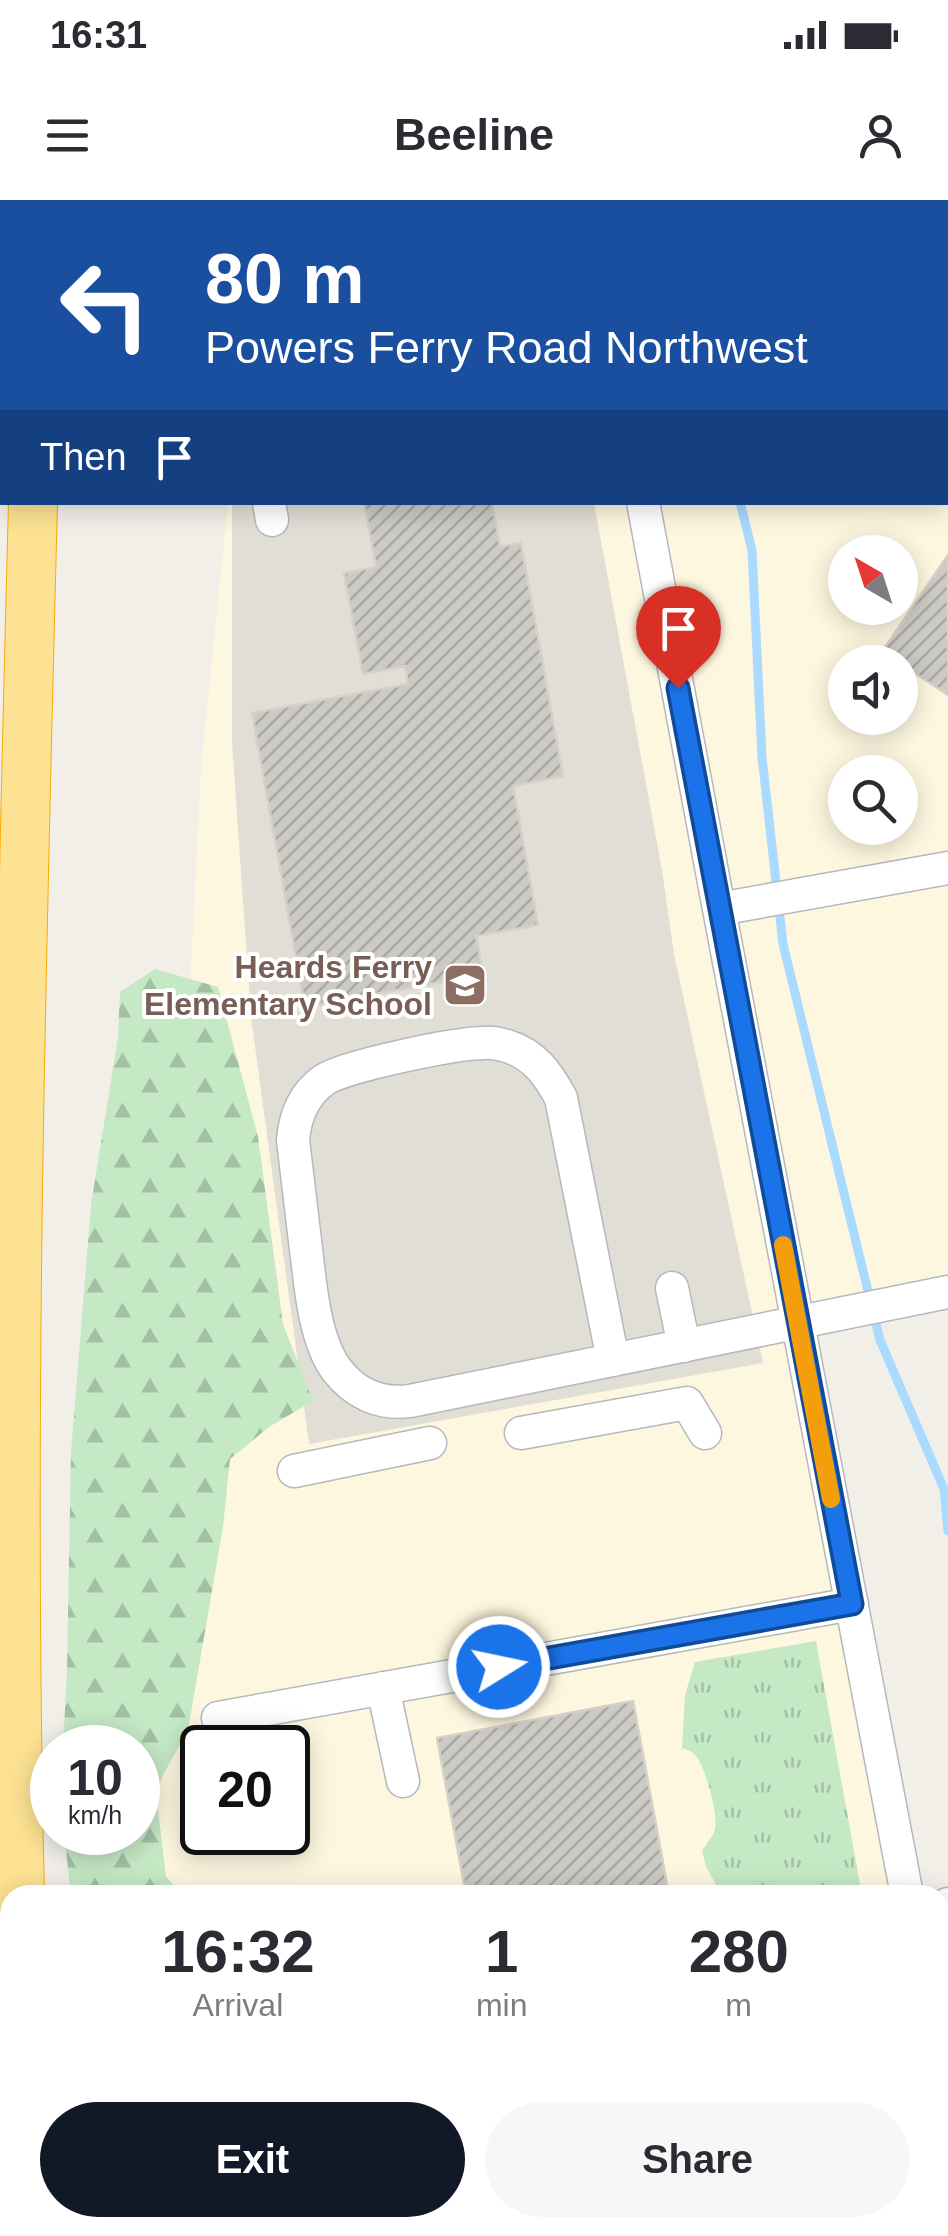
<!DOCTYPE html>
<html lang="en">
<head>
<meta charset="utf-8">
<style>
	:root { --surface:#fff; --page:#f7f7f7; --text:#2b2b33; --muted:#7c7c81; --accent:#111827 }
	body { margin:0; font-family:Arial,sans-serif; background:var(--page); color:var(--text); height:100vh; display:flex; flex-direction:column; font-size:38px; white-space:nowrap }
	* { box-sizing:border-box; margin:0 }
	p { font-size:32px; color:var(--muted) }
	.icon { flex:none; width:55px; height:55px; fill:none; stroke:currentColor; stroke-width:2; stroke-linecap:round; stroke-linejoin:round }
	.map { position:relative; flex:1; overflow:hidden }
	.drawer { position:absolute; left:0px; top:1685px; width:950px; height:352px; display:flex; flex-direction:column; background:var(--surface); border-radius:30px 30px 0 0; box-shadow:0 5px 25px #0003 }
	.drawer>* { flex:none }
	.banner { position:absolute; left:0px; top:0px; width:950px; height:305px; box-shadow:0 5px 25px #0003; background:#1a4fa0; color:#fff; overflow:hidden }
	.needle { width:65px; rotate:321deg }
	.fabs { position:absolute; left:828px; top:335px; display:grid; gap:20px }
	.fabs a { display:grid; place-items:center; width:90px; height:90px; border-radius:50%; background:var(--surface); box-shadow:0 5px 25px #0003; font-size:50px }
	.speed { position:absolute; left:30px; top:1525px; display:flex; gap:20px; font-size:50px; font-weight:700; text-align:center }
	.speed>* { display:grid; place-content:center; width:130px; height:130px; border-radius:50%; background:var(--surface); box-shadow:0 5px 25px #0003; line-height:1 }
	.speed small { font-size:25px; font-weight:400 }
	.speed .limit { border:5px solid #111; border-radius:15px; background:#fff; color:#111 }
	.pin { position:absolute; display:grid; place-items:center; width:85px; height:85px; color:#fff; margin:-102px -42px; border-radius:50% 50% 50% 0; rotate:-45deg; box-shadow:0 0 10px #0007 }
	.pin .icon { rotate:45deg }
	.me { position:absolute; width:110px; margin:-55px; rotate:80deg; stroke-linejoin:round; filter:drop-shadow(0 0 8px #0008) }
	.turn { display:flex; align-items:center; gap:35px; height:210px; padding:0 40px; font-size:45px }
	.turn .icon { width:130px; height:130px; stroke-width:2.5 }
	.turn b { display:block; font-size:70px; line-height:85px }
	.then { display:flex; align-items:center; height:95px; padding:0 40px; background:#0003; gap:20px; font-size:38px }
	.eta { display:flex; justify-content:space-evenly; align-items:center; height:170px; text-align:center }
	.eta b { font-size:60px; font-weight:600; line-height:70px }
	.action { display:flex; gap:20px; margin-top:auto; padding:20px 40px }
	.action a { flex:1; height:115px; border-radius:60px; background:var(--accent); color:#fff; font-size:40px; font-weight:600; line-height:115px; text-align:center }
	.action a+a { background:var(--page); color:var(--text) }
	.status { display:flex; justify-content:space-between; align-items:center; height:70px; padding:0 50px; background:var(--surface); direction:ltr }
	.status svg { height:28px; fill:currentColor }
	header { display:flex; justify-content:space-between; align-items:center; height:130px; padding:0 40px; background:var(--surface); font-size:45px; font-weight:600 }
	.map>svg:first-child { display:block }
</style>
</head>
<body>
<div class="status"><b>16:31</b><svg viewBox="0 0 49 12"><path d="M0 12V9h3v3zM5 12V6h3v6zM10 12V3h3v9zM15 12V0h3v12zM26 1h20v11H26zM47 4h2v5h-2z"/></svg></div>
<header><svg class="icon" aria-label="menu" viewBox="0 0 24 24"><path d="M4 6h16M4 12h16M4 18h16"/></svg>Beeline<svg class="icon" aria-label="person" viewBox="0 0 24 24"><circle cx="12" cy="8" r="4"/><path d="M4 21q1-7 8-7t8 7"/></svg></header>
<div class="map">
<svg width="948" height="2036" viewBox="0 0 948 2036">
	<defs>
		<pattern id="grass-tufts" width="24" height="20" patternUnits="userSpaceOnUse" patternTransform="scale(2.5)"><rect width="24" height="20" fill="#c5e8c5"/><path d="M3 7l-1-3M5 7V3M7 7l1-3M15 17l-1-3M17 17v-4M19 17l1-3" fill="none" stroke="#a3c0a4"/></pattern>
		<pattern id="forest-firs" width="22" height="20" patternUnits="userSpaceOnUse" patternTransform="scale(2.5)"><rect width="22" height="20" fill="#c5e8c5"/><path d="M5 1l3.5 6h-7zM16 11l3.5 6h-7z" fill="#a3c0a4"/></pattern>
		<pattern id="building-hatch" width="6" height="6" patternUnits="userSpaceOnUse" patternTransform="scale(2.5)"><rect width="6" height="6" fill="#cccac5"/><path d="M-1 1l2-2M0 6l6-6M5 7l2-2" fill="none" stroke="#a9a8a4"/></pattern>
	</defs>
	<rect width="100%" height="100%" fill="#f1efe8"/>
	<!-- commercial -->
	<path fill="#fef7e0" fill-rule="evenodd" d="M259,0H948V1093L801,1121L896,1695H134L161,1377L201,568L228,303L948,302V2H259ZM845,352H900V408H845ZM845,462H900V518H845ZM845,572H900V628H845ZM202,1548H288V1632H202Z
		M940,1960L948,2008V2036H105L106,2028H940Z"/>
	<!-- education -->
	<path fill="#e1ded6" d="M232,303H594L662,670L674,754L763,1163L309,1244L251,817L232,542Z"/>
	<!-- grass -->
	<path fill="url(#grass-tufts)" d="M816,1441L862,1695H722L706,1667L702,1650C707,1644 713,1637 715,1629C718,1613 706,1569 696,1556C690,1550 690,1551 682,1548L685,1495L695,1462Z"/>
	<!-- forest -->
	<path fill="url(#forest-firs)" d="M155,769L218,787L258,937L283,1124L313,1201L269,1227L230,1259L223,1327L188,1530L163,1575L156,1593L166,1676L181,1695H71L64,1633L138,1632V1548L63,1547L67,1471L71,1252L91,1005L118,837L120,792Z
		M362,2028H599L609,2036H374Z"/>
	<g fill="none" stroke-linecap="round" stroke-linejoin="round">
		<!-- stream -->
		<path stroke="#aadaff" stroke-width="9" d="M669,0V2
			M740,302L752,350L762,557L783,744L880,1140L944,1289L948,1331"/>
	</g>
	<!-- building -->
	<path fill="url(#building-hatch)" stroke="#d6d1c6" stroke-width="2.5" d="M364,302H492L500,347L521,343L563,576L513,586L538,725L476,736L483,774L305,807L252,513L408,484L405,466L363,474L344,373L376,367Z
		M948,355V495L910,470L900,471V462H882L877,459Z
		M633,1501L669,1695H466L437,1538Z"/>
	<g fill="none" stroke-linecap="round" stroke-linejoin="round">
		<defs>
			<path id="minor" d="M475,0V2
				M587,0L588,2
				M412,2L428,0
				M269,302L272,320
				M643,302L719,709L907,1695
				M719,709L948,668
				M672,1088L684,1146
				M613,1160L561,898C548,874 535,855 507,846C500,844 491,842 484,843C456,843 345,866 324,880C303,895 295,916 293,940C297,973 301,1007 305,1041C310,1079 313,1137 336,1169C354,1193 380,1205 410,1201L948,1092
				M521,1233L687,1203L705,1233
				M294,1271L430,1243
				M383,1488L403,1581
				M218,1518L852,1404
				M940,1708L948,1704
				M940,1911L948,1974"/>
			<path id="highway" d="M36,2L37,0
				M20,1695C9,1231 21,767 33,302
				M24,2036V2028"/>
		</defs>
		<!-- minor casing -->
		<use href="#minor" stroke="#b5b8bc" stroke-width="35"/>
		<!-- highway casing -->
		<use href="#highway" stroke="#f9ab00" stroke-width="50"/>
		<!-- minor -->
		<use href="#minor" stroke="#fff" stroke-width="32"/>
		<!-- highway -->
		<use href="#highway" stroke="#fde293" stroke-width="48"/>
	</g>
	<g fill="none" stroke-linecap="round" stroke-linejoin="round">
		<defs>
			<path id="route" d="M499,1467L852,1404L678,488"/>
		</defs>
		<!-- route casing -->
		<use href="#route" stroke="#114b97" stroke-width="25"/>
		<!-- route -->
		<use href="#route" stroke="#1a73e8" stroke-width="18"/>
		<!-- slow -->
		<path stroke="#f59e0b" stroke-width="18" d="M783,1045L831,1299"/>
	</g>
	<!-- icons -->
	<defs>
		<symbol id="school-square" viewBox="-11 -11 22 22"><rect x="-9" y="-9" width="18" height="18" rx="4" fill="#8d6e63" stroke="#fff"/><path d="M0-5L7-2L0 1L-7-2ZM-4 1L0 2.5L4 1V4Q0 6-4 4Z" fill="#fff"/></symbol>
	</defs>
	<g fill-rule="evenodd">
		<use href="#school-square" x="440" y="760" width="50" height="50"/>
	</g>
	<g text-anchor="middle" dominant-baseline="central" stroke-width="8" stroke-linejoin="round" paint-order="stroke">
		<!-- education labels -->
		<g font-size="32" font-weight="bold" fill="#785e54" stroke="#fff" text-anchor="end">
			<text x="432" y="767">Heards Ferry<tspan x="432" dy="37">Elementary School</tspan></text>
		</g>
	</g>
</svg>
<div class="fabs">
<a><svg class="needle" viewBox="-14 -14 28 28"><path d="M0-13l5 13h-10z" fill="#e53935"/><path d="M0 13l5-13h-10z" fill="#7c7c81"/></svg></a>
<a><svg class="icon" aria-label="sound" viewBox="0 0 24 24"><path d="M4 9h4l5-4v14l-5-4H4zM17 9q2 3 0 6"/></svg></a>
<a><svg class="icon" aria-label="search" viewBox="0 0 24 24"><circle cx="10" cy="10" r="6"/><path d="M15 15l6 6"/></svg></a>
</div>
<div class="speed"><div>10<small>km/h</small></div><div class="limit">20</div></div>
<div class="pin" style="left:678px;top:488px;background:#d93025"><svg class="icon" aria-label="arrive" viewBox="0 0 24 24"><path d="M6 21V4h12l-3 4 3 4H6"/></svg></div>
<svg class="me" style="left:499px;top:1467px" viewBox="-20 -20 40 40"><circle r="17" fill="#1a73e8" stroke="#fff" stroke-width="3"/><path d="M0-11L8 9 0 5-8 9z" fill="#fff"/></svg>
<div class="banner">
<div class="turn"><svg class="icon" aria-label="left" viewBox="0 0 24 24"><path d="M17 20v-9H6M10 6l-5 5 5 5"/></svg><div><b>80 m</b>Powers Ferry Road Northwest</div></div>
<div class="then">Then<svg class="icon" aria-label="arrive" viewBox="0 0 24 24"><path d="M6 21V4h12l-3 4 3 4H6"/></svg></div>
</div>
<section class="drawer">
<div class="eta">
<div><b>16:32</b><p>Arrival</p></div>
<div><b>1</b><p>min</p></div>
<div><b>280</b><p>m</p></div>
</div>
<div class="action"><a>Exit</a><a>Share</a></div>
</section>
</div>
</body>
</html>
